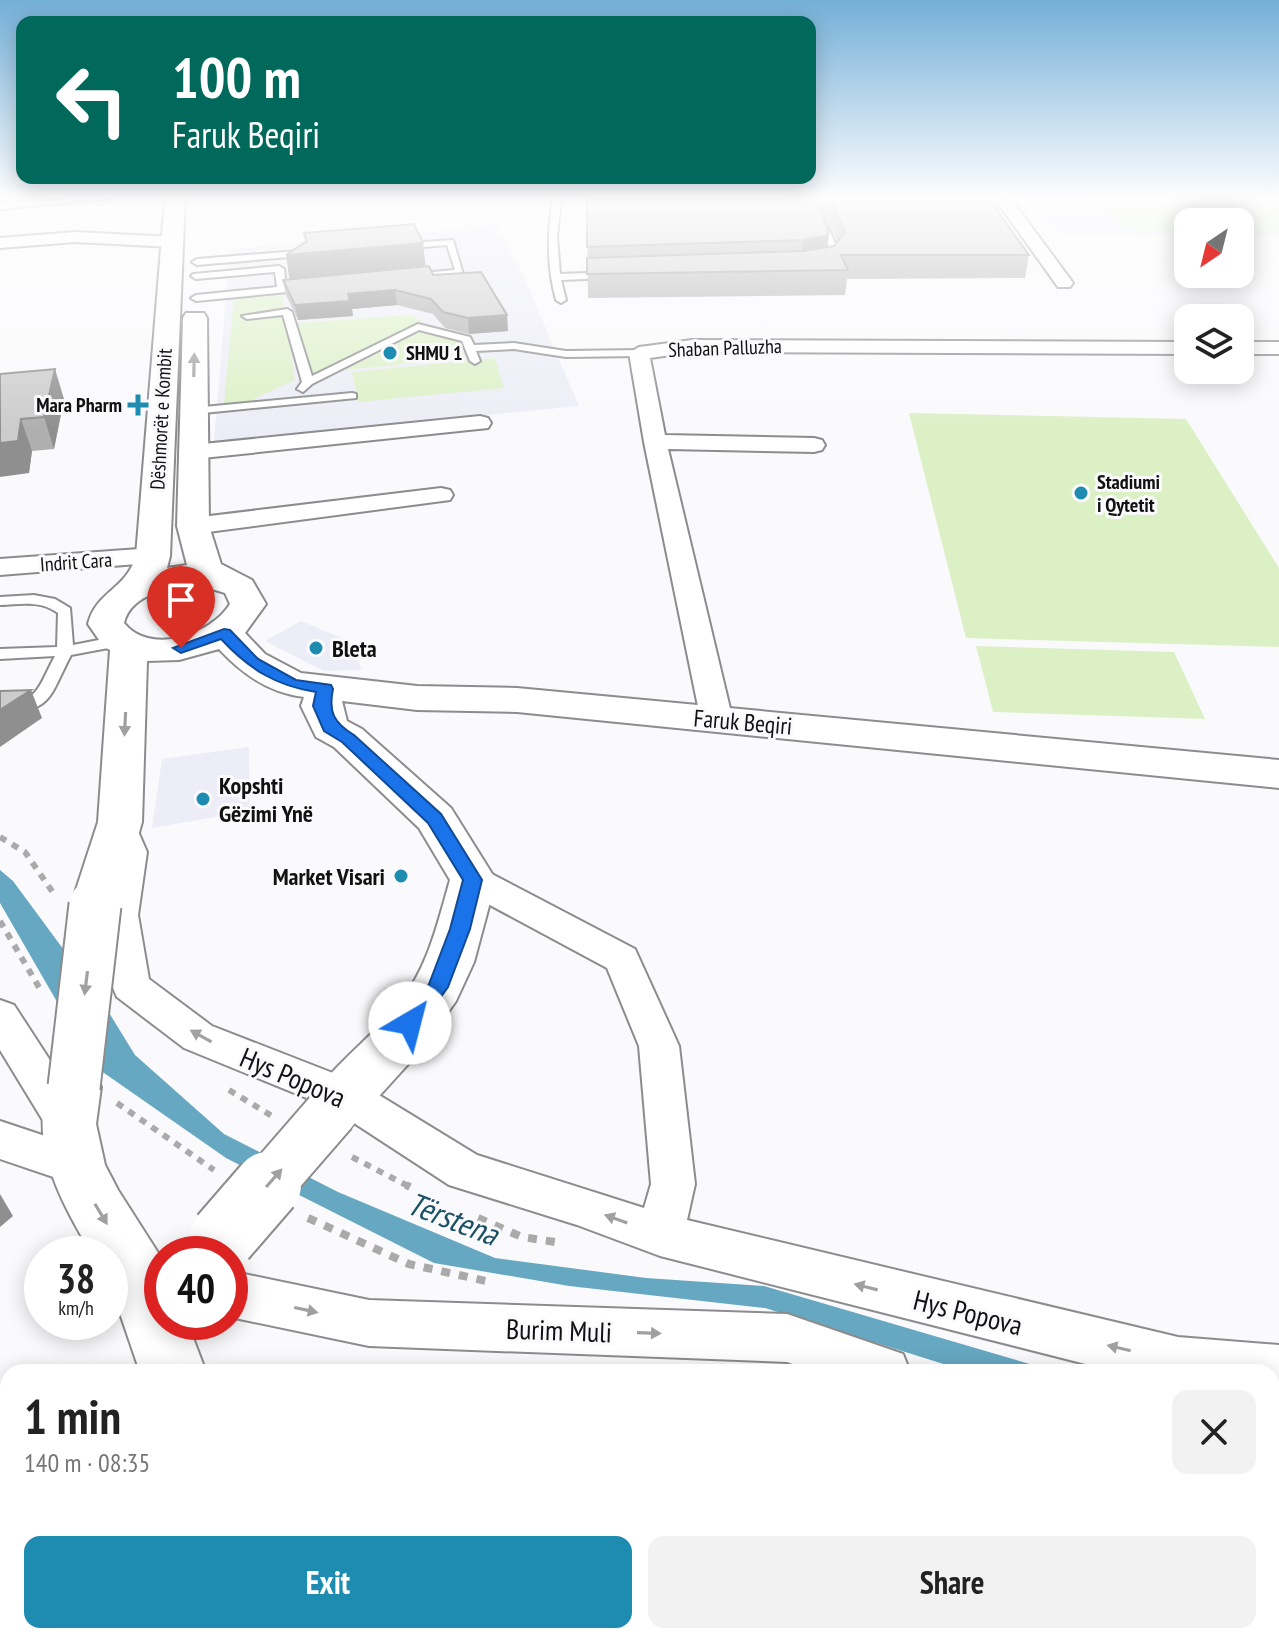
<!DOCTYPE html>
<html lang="en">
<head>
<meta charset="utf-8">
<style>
	:root { --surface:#fff; --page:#f2f2f2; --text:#222; --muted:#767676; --accent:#1e8bb1 }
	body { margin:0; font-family:"PT Sans Narrow",sans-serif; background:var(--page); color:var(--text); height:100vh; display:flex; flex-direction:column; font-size:30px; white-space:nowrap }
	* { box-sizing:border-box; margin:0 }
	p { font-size:26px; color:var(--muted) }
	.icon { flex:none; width:44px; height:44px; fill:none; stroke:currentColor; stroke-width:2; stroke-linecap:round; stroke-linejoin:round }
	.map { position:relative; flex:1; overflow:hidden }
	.drawer { position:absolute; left:0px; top:1364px; width:1280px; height:280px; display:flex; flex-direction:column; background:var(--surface); border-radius:24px 24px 0 0; box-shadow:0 4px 20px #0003 }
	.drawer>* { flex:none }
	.banner { position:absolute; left:16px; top:16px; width:800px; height:168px; border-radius:16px; box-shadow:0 4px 20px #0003; background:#00695c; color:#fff; overflow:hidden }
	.needle { width:52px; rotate:215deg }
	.tools { position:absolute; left:1174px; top:208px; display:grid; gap:16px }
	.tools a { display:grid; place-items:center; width:80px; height:80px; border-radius:16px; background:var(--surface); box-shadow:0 4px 20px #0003; font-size:40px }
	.speed { position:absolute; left:24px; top:1236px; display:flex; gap:16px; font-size:40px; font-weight:700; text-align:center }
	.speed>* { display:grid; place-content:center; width:104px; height:104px; border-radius:50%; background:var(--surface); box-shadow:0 4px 20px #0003; line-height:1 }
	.speed small { font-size:20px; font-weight:400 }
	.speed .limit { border:12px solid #d22; background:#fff; color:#111 }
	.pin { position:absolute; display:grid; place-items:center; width:68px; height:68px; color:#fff; margin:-82px -34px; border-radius:50% 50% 50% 0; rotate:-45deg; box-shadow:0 0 8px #0007 }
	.pin .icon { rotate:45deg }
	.me { position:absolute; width:88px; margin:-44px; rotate:37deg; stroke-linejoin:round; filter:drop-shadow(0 0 6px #0008) }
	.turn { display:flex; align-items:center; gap:28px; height:168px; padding:0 24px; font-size:36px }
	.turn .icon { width:104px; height:104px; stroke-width:2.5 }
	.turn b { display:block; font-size:56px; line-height:68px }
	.round { display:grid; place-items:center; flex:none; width:84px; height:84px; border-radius:16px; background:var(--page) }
	.summary { display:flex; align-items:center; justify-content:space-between; height:136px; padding:0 24px }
	h1 { font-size:48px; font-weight:800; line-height:60px }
	.action { display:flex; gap:16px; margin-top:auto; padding:16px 24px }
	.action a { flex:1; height:92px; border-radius:16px; background:var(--accent); color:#fff; font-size:32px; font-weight:800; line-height:92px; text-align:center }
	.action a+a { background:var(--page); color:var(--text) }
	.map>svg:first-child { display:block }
</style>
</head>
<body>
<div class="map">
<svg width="1279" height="1644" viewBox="0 0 1279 1644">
	<rect width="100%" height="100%" fill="#fafafc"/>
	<!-- built -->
	<path fill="#ecedf6" d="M1028,199H1279V236H1240V222H1188V235L1059,234Z
		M497,225L523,275L579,406L214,442L230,249Z
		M301,621L347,640L362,670L324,671L265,641Z
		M249,747L250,811L152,828L162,759Z"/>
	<!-- green -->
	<path fill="#dcf0c6" d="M1097,199L1274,201L1279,206V232H1240V222H1188V231L1121,230Z
		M282,293L295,380L223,413L234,297Z
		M411,315L421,321L311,375L298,323Z
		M421,330L458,340L465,358L345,370Z
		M495,358L504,388L358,402L352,372Z
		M909,413L1186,419L1279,568V647L966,638Z
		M976,646L1174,652L1205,719L993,712Z"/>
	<!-- water -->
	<path fill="#66a8c1" d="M0,870L13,881L103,1003L135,1055L224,1134L338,1192L495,1258L646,1278L764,1286L1057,1372H969L765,1308L569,1286L434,1263L226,1158L94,1066L0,903Z"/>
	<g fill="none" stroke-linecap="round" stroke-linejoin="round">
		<defs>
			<path id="service" d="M70,199H110L0,209V203Z
				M553,199H561L557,237L560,274L611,272L616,275L611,278L561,280L566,300L561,303L556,300C547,267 547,234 553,199Z
				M809,199H817L840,256L831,266L823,264L830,256Z
				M453,240L463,274L407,279V275L410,274L455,270L447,245L399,249L396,244Z
				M310,250L313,255L197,265L192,262L197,259Z
				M279,266L284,269L286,286L309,284L314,287L309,290L196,301L191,298L196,295L277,287L275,272L196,279L191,276L193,274Z
				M287,309L292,312L312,376L418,324L470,337L474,345L514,343L566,351L639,350L644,353L639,356L566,357L514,349L476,351L480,361L475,364L470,361L462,341L419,330L312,384L303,392L297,389L302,382L283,315L247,319L242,316Z
				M352,393L356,394V398L193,414L187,411L193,408Z
				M34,595L55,599L70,608L73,645L119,636L127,641L119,646L71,655C48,699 54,709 0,715V705C40,701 37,689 55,656L0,659V649L57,647L58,613C40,600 21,604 0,605V597Z"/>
			<path id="minor" d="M995,199H1011L1073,283L1070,287H1058Z
				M75,232L172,237L180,242L172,247L75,242L0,248V238Z
				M692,340L1188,342V354L692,352L650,358L665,435L814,438L822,440L825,445L822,450L814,452L668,449L733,721L728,728L717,730L706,728L701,721L644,442L629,353L639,347Z
				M1240,342H1279V354H1240Z
				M480,416L488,418L491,423L488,428L193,459L185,457L181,452L185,447L193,445Z
				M441,488L450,490L453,495L450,500L193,534L184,531L180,526L184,521L193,518Z
				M153,548L162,550L166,556L162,562L0,575V559Z
				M125,825L137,829L147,852L138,915L149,979L212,1026L361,1084L477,1155L644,1208L651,1184L639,1046L607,968L460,889L455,880L460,871L473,867L486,871L635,949L679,1046L695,1184L687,1220L1178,1337L1279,1345V1395L1272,1394V1372H1117L660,1256L577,1225L449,1185L331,1108L184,1048L117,997C108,979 100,931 102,911C105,886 116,861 108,837L113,829Z
				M0,1000L14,1005L83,1111L89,1124L83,1137L68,1142L53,1137L0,1050Z
				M0,1121L93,1152L99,1166L93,1180L77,1185L0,1159Z
				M230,1271L369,1300L787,1314L903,1354L910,1372H815L787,1362L369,1346L230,1317Z
				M1272,1498L1279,1500V1555L1272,1553Z"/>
			<path id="tertiary" d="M165,199H185L170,556L167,568L187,565L177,526L183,318L186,313H204L207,318L209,526L221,564L252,580L266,604L245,633L265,654L301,673L417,686L517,688L1279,760V788L517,712L417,710L342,701L347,721L362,729L451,808L496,880L474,962L456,1001L421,1050L351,1127L332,1134L313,1127L304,1111C325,1070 369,1041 398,1005C428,968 437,925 450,880L419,828L334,747L316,737L301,706L304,697C269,693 242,674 219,649L179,660L147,661L142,822L119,905L112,917L95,922L78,917L71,905L98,822L110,650L104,647L88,624C96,591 126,590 136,556ZM202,586L225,593L230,604C211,635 150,656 124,623C131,592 176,585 202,586Z
				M74,1065L93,1071L101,1087L96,1124L105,1165L118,1190L162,1259V1322H187L206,1372H140L110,1284V1254H92C59,1199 23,1134 55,1071Z
				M156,1636H232L235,1644H159Z"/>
		</defs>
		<!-- service casing -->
		<use href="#service" stroke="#8c8c8e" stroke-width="4"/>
		<!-- minor casing -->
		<use href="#minor" stroke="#8c8c8e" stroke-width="4"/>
		<!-- tertiary casing -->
		<use href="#tertiary" stroke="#8c8c8e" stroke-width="4"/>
		<!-- path-far1 -->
		<path stroke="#aaaaab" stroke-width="6" stroke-dasharray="7 7" stroke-linecap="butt" d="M0,837L25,852L54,894
			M0,921L40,989
			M229,1090L272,1116
			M117,1103L214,1170
			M352,1157L410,1187"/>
		<!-- path -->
		<path stroke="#aaaaab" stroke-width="8" stroke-dasharray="9 9" stroke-linecap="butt" d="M406,1185L410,1187
			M308,1218L409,1264L486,1281
			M478,1218L522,1237L555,1242
			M1272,1418L1279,1419
			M1272,1461L1279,1462"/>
		<!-- service -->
		<use href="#service" fill="#fff" fill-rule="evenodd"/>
		<!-- minor -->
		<use href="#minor" fill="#fff" fill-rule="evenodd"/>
		<!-- tertiary -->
		<use href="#tertiary" fill="#fff" fill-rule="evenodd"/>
		<defs>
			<path id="tertiary-bridge-far1" d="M74,1087L95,905
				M266,1187L332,1111"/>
			<path id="tertiary-bridge" d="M223,1237L268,1185"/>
		</defs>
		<!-- tertiary-bridge-far1 casing -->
		<use href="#tertiary-bridge-far1" stroke="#8c8c8e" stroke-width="55" stroke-linecap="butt"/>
		<!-- tertiary-bridge casing -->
		<use href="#tertiary-bridge" stroke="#8c8c8e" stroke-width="70" stroke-linecap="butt"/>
		<!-- tertiary-bridge-far1 -->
		<use href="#tertiary-bridge-far1" stroke="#fff" stroke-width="51"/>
		<!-- tertiary-bridge -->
		<use href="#tertiary-bridge" stroke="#fff" stroke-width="66"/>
	</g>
	<!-- wall -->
	<path fill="#b0afb0" d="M587,199L829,232L827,247L834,246L837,241L820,199H989L1029,255L1025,278L847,279L845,295L588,298Z
		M304,233L425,266L433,275L507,315L508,331L469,334L445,328L433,314L397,305L352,309L353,316L298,320L286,295L283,280H290L305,242Z
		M0,374L64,399L54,449L32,451L29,473Z"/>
	<!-- shaded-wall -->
	<path fill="#908f90" d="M829,232L827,255L801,263L803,240Z
		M423,243L426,270L290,283L286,255Z
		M395,290L397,305L352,309L353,316L298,320L295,305L348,294Z
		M507,315L508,331L469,334L468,318Z
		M55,369L64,399L54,449L44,417Z
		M21,419L32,451L29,473L0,477V443Z
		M31,690L42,718L0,747V710Z
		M0,1194L13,1216L0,1227Z"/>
	<!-- building -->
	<path fill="#cdcccd" stroke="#908f90" stroke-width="2" d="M587,199H816L829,232L826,236L803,240L587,247Z
		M831,199H989L1029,255H841L848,270L587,274V258L803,251L834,246L845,232Z
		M414,224L423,243L286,255L307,241L304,233Z
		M429,266L433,275L481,272L507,315L468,318L443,312L431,299L395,290L348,294L350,301L295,305L283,280Z
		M55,369L44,417L21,419L18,441L0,443V374Z
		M31,690L0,710V691Z
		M299,1636H390L398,1644H292Z"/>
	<!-- one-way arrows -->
	<defs><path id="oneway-solid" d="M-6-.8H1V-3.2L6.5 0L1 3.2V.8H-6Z" transform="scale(2)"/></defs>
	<g fill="#a0a0a0">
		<use href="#oneway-solid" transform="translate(194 365) rotate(-89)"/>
		<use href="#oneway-solid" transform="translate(125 724) rotate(93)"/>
		<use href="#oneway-solid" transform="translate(86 983) rotate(97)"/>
		<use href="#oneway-solid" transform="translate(201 1036) rotate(-151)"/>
		<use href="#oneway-solid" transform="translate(274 1178) rotate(-49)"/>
		<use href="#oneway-solid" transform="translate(101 1214) rotate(59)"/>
		<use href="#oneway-solid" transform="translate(616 1219) rotate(-160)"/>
		<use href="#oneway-solid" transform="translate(866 1287) rotate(-166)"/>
		<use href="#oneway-solid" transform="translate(306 1310) rotate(12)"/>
		<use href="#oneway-solid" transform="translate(649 1333) rotate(2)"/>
		<use href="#oneway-solid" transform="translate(1119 1348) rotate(-167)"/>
	</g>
	<!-- sky -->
	<linearGradient id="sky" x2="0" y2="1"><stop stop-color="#74afd8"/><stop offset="0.46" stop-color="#fdfdfe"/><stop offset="1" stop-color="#fdfdfe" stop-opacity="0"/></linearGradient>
	<rect width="1279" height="429" fill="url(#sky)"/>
	<!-- route -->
	<path fill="#1a73e8" stroke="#114b97" stroke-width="2" d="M224,629L230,630L258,659L296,680L331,685L333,689C328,712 334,723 354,735L441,814L482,880L470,929L448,987L418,1029L410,1032L403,1029L400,1023L429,984L450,929L463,880L428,823L342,742L324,731L313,706L316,692C276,686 249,669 221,639L181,653L173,648Z"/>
	<!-- markers -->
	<g fill="#1e8bb1" stroke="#fafafc" stroke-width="3">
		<circle cx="390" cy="353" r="8"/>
		<path d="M134 393h8v8h8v8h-8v8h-8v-8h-8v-8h8z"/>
		<circle cx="1081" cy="493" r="8"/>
		<circle cx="316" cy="648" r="8"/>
		<circle cx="203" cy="799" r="8"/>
		<circle cx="401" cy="876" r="8"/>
	</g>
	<g text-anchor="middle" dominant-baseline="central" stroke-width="6" stroke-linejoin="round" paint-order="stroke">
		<!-- far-street labels -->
		<g font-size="20" fill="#111" stroke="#fafafc">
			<text transform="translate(725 348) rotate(-2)">Shaban Palluzha</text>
			<text transform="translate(161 419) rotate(-87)">Dëshmorët e Kombit</text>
			<text transform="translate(76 562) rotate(-4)">Indrit Cara</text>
		</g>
		<!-- far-poi labels -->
		<g font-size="20" font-weight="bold" fill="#111" stroke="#fafafc" text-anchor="start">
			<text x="406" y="353">SHMU 1</text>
			<text x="122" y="405" text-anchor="end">Mara Pharm</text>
			<text x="1097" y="482">Stadiumi<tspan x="1097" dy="23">i Qytetit</tspan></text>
		</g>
		<!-- poi labels -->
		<g font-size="24" font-weight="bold" fill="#111" stroke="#fafafc" text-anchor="start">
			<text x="332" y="648">Bleta</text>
			<text x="219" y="785">Kopshti<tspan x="219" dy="28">Gëzimi Ynë</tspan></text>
			<text x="385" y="876" text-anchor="end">Market Visari</text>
		</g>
		<!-- street labels -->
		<g font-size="24" fill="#111" stroke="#fafafc">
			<text transform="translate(743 722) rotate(5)">Faruk Beqiri</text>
		</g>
		<!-- near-street labels -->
		<g font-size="28" fill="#111" stroke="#fafafc">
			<text transform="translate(293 1077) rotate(23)">Hys Popova</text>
			<text transform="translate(968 1312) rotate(14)">Hys Popova</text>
			<text transform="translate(559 1330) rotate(2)">Burim Muli</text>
		</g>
		<!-- near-water labels -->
		<g font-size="32" font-style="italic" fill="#1b5164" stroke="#fafafc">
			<text transform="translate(453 1218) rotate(21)">Tërstena</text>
		</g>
	</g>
</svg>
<div class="tools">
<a><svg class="needle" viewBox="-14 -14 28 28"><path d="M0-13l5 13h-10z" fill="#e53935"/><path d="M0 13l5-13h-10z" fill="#767676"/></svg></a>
<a><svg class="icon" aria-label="layers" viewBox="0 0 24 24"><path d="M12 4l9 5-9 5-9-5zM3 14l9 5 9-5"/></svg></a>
</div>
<div class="speed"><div>38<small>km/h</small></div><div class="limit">40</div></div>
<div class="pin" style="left:181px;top:648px;background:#d93025"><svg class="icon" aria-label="arrive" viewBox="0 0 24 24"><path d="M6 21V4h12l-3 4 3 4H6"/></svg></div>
<svg class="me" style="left:410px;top:1023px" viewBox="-20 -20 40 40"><circle r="19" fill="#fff"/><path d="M0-13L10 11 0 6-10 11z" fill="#1a73e8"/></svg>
<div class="banner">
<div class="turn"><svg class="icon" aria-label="left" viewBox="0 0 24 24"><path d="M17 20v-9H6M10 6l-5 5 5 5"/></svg><div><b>100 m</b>Faruk Beqiri</div></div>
</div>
<section class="drawer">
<div class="summary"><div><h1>1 min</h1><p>140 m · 08:35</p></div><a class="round"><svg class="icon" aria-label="close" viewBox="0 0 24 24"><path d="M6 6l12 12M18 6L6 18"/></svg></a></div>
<div class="action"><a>Exit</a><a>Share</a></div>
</section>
</div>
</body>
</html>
